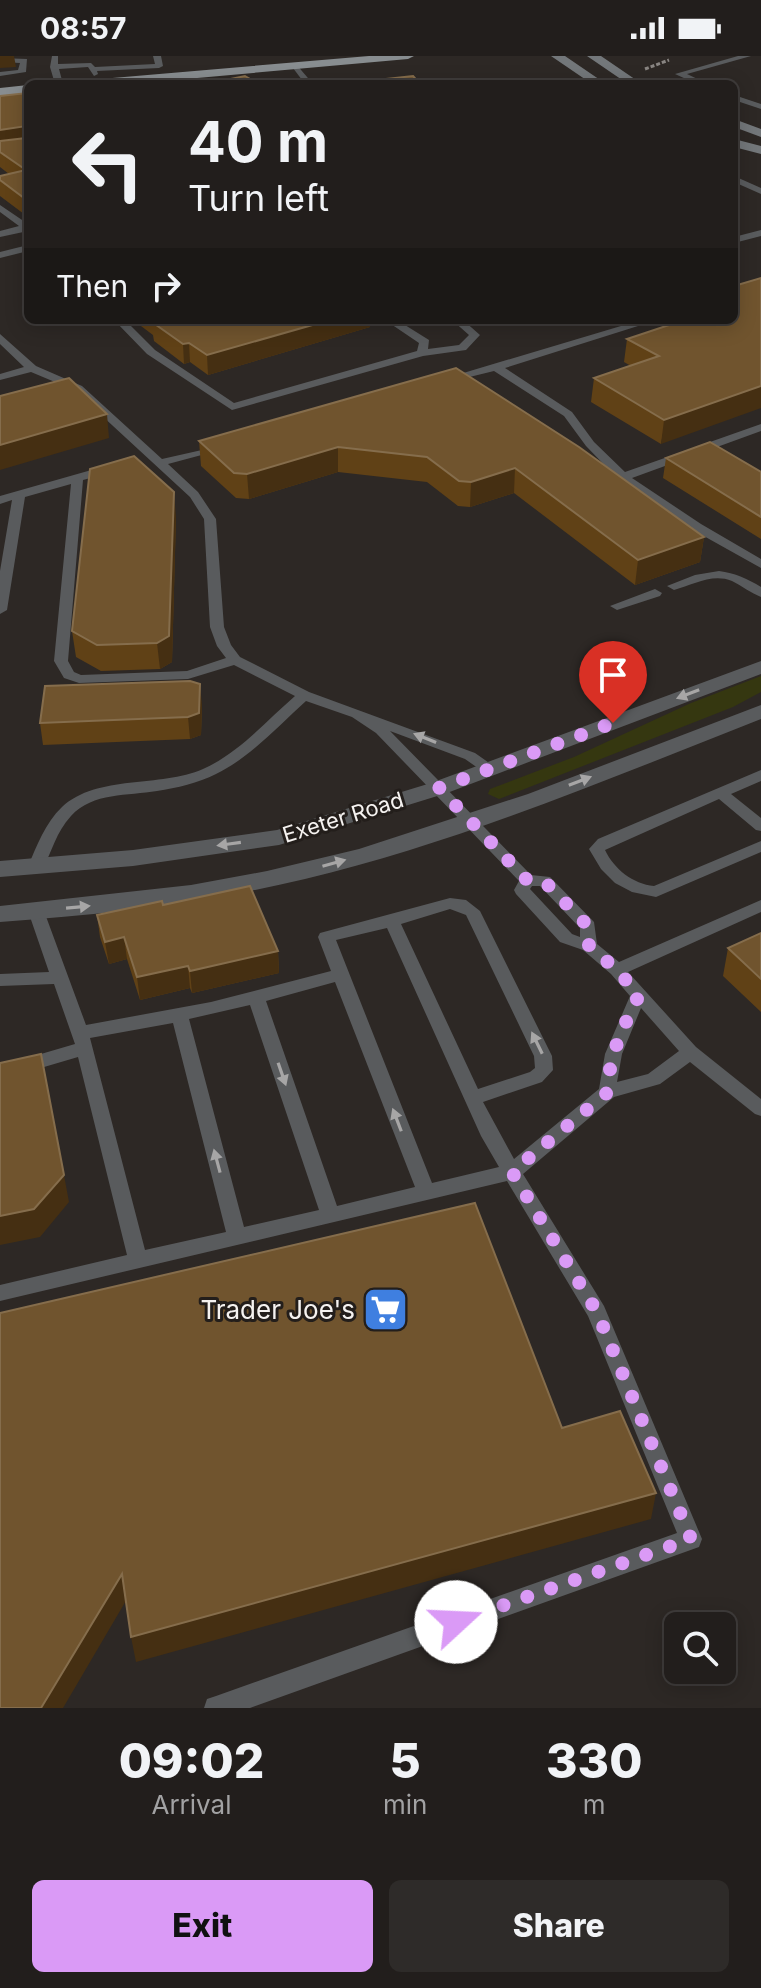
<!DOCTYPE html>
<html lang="en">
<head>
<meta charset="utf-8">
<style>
	:root { --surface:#221e1c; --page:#2e2b29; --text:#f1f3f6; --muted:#a2a2a3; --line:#3f3c3b; --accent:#da9af6 }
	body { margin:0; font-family:Inter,sans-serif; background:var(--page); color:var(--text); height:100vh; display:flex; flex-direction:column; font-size:30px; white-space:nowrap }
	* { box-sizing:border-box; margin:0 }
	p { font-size:26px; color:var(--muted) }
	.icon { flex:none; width:44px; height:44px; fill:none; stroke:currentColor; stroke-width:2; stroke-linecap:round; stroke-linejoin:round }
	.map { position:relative; height:1652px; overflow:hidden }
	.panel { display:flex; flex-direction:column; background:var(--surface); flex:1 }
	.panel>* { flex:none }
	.hud { position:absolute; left:24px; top:24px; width:714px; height:244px; border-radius:12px; box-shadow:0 4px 20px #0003,0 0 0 2px var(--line); background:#221e1c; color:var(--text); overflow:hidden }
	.fabs { position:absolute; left:664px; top:1556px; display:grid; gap:16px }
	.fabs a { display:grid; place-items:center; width:72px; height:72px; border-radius:12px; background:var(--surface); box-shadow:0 4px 20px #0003,0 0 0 2px var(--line); font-size:40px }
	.pin { position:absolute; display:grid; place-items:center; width:68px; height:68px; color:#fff; margin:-82px -34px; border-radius:50% 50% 50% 0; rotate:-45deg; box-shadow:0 0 8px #0007 }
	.pin .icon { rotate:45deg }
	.me { position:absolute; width:88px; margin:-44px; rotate:70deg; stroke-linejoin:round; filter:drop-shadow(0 0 6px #0008) }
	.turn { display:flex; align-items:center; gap:28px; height:168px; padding:0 32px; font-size:36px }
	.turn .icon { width:104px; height:104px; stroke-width:2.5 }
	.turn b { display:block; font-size:56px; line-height:68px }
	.then { display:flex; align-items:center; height:76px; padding:0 32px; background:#0003; gap:16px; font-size:30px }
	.eta { display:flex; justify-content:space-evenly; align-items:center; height:136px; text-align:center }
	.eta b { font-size:48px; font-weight:800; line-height:56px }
	.action { display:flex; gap:16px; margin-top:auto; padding:16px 32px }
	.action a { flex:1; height:92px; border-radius:12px; background:var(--accent); color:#111; font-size:32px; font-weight:800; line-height:92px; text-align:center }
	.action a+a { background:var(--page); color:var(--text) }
	.status { display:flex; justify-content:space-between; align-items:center; height:56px; padding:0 40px; background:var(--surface); direction:ltr }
	.status svg { height:22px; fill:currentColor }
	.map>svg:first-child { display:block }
</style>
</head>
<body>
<div class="status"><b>08:57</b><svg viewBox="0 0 49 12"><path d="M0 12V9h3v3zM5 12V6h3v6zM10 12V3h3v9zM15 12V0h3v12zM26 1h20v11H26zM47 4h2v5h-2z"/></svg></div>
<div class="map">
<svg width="761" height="1652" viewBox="0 0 761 1652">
	<rect width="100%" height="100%" fill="#2d2825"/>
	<!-- green -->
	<path fill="#353710" d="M761,620V636L733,651L499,743L488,738L490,733L574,701L691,647Z"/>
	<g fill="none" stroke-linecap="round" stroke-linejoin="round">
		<!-- path -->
		<path stroke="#898582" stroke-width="3" stroke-dasharray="4 2" stroke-linecap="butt" d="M645,13L669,4"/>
		<!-- service -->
		<path fill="#595b5d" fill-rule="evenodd" d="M52,0H58V8L91,7L95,11L155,8L153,0H161L163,10L159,12L97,15L98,18L94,20L88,11L59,13L63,28H55L50,11Z
			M738,0H751L687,18L708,28H697L675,18Z
			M0,2L27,3L26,16L0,20V16L18,14L20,7L0,6Z
			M290,8H296L313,28H305Z
			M429,25L432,28H418L419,26Z
			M734,39L761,48V53L734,44Z
			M734,120L761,132V138L734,126Z
			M0,149L28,168V175L0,181V175L19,170L0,156Z
			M761,174V180L734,187V181Z
			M28,189V195L0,202V196Z
			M114,264H125L155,294L234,347L417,295L419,287L385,264H397L429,284L428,293L459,289L469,279L452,264H463L480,279L466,294L423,300L232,354L147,298Z
			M641,264H657L505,312L572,356L594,386L625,416L761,368V375L632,422L701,468L761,503V512L693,474L619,424L586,390L564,360L494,315L445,327L440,324Z
			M0,278L36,310L82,330L162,403L224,389V393L168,408L198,436L216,463L224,571L231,589L240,601L309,636L475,697L495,711L497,714L495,717H485L465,703L390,675L531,819L550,821L594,866L597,888L619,906L761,844V856L628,916L696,991L761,1043V1060L755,1058L690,1006L660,1028L614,1041L523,1118L604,1250L702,1483L699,1491L250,1652H204L207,1643L216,1640L677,1477L588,1260L507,1125L0,1245V1229L127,1199L78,1001L0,1024V1010L75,988L54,928L0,930V918L49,916L28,855L36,849L44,855L86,969L211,946L331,915L318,881L320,877L450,842L466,844L480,855L552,1000L553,1014L542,1026L483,1046L514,1103L599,1033L605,998L630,940L611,918L583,894L560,886L516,838L514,834L519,825L376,677L352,661L306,645C278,670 251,701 216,718C198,727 177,732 157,735C128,740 93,736 71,760C56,776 52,796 42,814H30L28,810C37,790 45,767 62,751C98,718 160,732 203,713C239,697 266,665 295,640L234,609L188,623L79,627L64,622L54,605L71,428L25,441L7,554L0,558V515L12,444L0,448V440L109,409L115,413L113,416L83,424L68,605L74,616L81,619L187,615L226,602L217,590L210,571L204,463L190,441L74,334L31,316L0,324V318L24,311L0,288ZM532,830H540L580,872V881L572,878L530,833ZM450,853L466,859L534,1000L535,1012L530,1016L478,1033L401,868ZM387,872L481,1080L499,1111L432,1127L336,884ZM335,926L415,1131L337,1150L266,945ZM250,949L319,1154L244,1171L189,963ZM641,952L679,995L648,1018L617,1026L622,998ZM173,967L226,1176L145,1194L90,982Z
			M719,515C735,517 748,523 761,531V541C751,537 742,530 732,525C712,517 693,529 674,534L667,530L695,519Z
			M655,533L662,537L660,540L617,554L610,550Z
			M761,714V725L731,738L761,762V775L756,774L719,743L605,794C614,813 633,828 654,830L761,785V796L656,841L632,836L615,827L601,813L589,793L598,783Z"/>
		<!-- tertiary -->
		<path fill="#595b5d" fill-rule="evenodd" d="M761,605V618L447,737L279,789L133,810L0,821V805L133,794L277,774L431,727Z
			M761,649V663C611,722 462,785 305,823C205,847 102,859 0,866V850L191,829L267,815L359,793L528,738Z"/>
		<!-- secondary -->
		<path fill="#73777a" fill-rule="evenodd" d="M551,0H565L606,28H592Z
			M587,0H601L642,28H628Z
			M734,63L761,73V81L734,71Z
			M734,83L761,90V98L734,91Z"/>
		<!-- primary -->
		<path fill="#888d90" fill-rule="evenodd" d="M369,0H414L408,3L130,28H83L89,24Z
			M28,29V37L0,40V32Z"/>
	</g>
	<!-- wall -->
	<path fill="#604116" d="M28,39V161L0,140V120L9,118L0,111V40Z
		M133,264H370V271L208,319L190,306L184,308L154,285L153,279Z
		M684,264L661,388L591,346L594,322L631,310L624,306L627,283Z
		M456,312L704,481L700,506L635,529L514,437L470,451L458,450L427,426L338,416L249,443L236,442L201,410L199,385Z
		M666,402L761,416V483L663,422Z
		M176,461L172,606L160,613L101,615L76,601L72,575Z
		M202,649L201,679L190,683L43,689L40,667Z
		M163,849L278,895L279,917L192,937L190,932L140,944L127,903L109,908L100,881L97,859Z
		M761,877V956L723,920L728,892Z"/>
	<!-- shaded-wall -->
	<path fill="#452f12" d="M0,0H14L16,11L0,12Z
		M26,70L28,87L0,91V74Z
		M330,264H370V271L208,319L207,299Z
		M189,287L190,306L184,308L183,288Z
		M761,330V352L661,388L664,364Z
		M107,358L109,382L0,414V389Z
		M338,391V416L249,443L247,418Z
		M515,412L514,437L470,451L471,426Z
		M174,436L176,461L172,606L160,613L157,587Z
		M704,481L700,506L635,529L638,504Z
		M200,628L202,649L201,679L190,683L188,661Z
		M124,881L127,903L109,908L105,886Z
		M278,895L279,917L192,937L190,915Z
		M188,910L190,932L140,944L137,921Z
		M64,1119L69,1146L40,1181L0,1189V1160Z
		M656,1437L651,1463L136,1606L131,1581Z
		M122,1518L127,1543L63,1652H41Z"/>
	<!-- building -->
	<path fill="#70542e" stroke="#856d4c" stroke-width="2" d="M245,20L259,28H206Z
		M413,20L420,28H360L358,26Z
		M27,37L28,77L26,70L0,74V40Z
		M28,80V145L0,124V120L26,114L0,96V85L26,82Z
		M761,222V330L664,364L594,322L659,300L627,283L684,264H734V230Z
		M157,264H330L207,299L189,287L183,288L152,266Z
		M456,312L579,391L704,481L638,504L515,412L471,426L459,425L427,401L338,391L247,418L234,417L199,385Z
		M69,322L107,358L0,389V340Z
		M710,386L761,416V461L666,402Z
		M134,400L174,436L169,580L157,587L97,589L72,575L90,413Z
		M190,625L200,628L199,657L188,661L40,667L45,630Z
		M250,830L278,895L190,915L188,910L137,921L124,881L105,886L97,859L162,845L163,849Z
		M761,877V923L728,892Z
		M41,998L64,1119L34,1153L0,1160V1007Z
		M475,1147L562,1372L620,1355L656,1437L131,1581L122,1518L41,1652H0V1257Z"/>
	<!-- one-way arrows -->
	<defs><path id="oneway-solid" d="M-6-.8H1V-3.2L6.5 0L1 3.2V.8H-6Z" transform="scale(2)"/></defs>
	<g fill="#a7a6a6">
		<use href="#oneway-solid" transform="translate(688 638) rotate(159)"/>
		<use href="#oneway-solid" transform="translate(425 682) rotate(-158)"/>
		<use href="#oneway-solid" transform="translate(580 725) rotate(-21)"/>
		<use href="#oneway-solid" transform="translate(229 788) rotate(172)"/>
		<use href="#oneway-solid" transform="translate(334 807) rotate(-16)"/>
		<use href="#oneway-solid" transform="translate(78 851) rotate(-5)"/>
		<use href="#oneway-solid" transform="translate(537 987) rotate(-116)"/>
		<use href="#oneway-solid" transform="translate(282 1018) rotate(71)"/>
		<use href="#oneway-solid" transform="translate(397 1064) rotate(-111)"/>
		<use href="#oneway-solid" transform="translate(217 1105) rotate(-105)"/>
	</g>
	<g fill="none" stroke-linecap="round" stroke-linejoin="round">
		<!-- route -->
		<path stroke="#da9af6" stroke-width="14" stroke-dasharray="0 25.2" d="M456,1566L691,1483L597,1256L512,1116L608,1036C608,1000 623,972 639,939L617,914L589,890L588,870L544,825L527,824L439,732L613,667"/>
	</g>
	<!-- icons -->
	<defs>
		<symbol id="supermarket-square" viewBox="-11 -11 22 22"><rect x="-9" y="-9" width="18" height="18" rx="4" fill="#3f7fe0" stroke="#231e1b"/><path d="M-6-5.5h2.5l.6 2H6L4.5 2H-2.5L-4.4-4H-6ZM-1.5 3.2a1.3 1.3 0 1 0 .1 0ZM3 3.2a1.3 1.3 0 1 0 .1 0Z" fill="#fff"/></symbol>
	</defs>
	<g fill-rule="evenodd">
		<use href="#supermarket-square" x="360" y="1228" width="51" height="51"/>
	</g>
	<g text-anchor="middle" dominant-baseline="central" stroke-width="6" stroke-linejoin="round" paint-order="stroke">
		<!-- street labels -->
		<g font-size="22" fill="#f5f2f0" stroke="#231e1b">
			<text transform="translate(343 761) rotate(-17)">Exeter Road</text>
		</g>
		<!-- near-poi labels -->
		<g font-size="26" fill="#f5f2f0" stroke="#231e1b" text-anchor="end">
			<text x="355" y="1253">Trader Joe's</text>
		</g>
	</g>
</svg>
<div class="fabs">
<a><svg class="icon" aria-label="search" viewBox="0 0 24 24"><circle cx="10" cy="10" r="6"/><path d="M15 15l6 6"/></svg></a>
</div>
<div class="pin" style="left:613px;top:667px;background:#d93025"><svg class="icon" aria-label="arrive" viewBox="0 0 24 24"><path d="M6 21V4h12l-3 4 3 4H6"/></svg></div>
<svg class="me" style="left:456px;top:1566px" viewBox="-20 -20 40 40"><circle r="19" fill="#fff"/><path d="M0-13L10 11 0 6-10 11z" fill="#da9af6"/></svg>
<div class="hud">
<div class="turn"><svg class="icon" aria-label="left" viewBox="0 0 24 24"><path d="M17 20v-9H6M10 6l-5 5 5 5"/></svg><div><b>40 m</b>Turn left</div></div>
<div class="then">Then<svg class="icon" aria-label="right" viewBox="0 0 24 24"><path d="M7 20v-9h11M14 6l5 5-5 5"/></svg></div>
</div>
</div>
<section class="panel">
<div class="eta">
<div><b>09:02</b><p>Arrival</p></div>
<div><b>5</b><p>min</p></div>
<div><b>330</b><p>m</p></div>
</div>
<div class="action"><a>Exit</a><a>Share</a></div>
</section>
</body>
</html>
